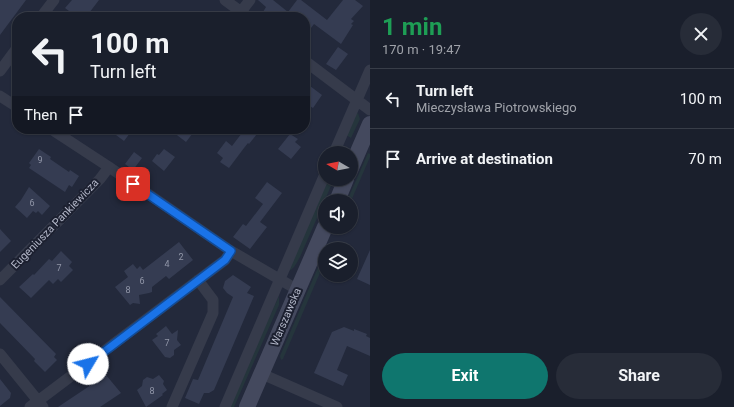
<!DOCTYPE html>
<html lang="en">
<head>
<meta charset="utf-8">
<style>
	:root { --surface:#1a1f2c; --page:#272c38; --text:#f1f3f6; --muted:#9fa2a9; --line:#383d48; --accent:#0f766e }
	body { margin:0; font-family:Roboto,sans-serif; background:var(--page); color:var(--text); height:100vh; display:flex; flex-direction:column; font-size:15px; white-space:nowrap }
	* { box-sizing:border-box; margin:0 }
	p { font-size:13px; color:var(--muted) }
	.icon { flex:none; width:22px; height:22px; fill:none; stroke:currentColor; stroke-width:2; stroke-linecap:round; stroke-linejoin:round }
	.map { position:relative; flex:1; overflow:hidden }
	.details { display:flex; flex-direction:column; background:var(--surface); width:364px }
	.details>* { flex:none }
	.guide { position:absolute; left:12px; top:12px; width:298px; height:122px; border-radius:16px; box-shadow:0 1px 3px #0004,0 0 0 1px var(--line); background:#1a1f2c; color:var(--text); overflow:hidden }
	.needle { width:26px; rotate:280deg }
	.fabs { position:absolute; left:318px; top:146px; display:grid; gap:8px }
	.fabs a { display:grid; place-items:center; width:40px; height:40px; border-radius:50%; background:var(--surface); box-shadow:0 1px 3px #0004,0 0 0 1px var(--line); font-size:20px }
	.pin { position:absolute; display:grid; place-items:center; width:34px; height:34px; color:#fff; margin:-17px; border-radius:8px; box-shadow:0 2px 6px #0006 }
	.me { position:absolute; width:44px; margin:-22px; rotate:53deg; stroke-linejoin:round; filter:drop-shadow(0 0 3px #0008) }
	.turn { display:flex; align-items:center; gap:14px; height:84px; padding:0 12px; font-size:18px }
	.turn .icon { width:52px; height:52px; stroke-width:2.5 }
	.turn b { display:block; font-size:28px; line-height:34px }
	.then { display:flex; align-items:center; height:38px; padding:0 12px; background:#0003; gap:8px; font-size:15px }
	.round { display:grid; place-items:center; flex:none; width:42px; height:42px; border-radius:21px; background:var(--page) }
	.summary { display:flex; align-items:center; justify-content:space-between; height:68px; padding:0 12px }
	h1 { font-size:24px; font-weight:700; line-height:30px; color:#1e9e55 }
	.primary-button { display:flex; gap:8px; margin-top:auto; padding:8px 12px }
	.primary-button a { flex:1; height:46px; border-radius:24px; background:var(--accent); color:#fff; font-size:16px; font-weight:700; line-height:46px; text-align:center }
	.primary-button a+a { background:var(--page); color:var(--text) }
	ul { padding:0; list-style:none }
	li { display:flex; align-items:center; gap:12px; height:60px; padding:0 12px; border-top:1px solid var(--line) }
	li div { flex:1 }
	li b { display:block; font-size:15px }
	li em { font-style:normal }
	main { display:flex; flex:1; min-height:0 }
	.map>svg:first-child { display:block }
</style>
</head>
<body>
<main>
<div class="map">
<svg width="370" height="407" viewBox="0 0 370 407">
	<rect width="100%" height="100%" fill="#23293b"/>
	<!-- green -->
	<path fill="#25353c" d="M358,113L360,119L351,138L346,135L355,114Z
		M368,153L370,154V157L351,201H347Z
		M326,179H334L300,257C297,262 294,270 288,271Z
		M325,251V261L283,359L281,360L280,356Z
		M279,296V305L234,407H228Z"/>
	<!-- building -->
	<path fill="#353c52" d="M0,0H26L0,35Z
		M72,0H99L86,17H77L65,8Z
		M258,0H273L288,12L297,0H301L327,20L343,0H355L363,6L351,19L354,21L351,24L353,25L341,44L314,24L305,36V17H269L263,12L266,7Z
		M338,47L348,54L336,70L326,64Z
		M310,86L322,95L313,108L305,103V94Z
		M108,129H133L124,141Z
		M169,129H196L186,142Z
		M245,129H261L249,144L248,143L244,148L229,168L220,162L223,158L217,153L226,141L232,146Z
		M290,134L298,139L295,142L301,147L291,159L278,149Z
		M39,149L51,157L50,159L69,172L70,170L79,176L72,187L69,185L65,192L29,168L31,165L29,163Z
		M164,149L175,157L164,171L152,161L157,154L159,155Z
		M134,152L142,158L133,170L125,164Z
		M267,182L282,193L260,222L267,227L250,249L233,237L243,224L246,226L263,204L255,198Z
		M29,187L50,206L42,215L38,211L36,213L33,211L27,218L15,207L21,200Z
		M0,229L11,241L0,252Z
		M179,242L193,260L169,279L166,276L152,287V292L149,293L139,295L140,304L133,303L130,305L115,287L128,277L124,271L133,264L137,269L140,266L143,270Z
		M370,250V285L357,279Z
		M61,251L72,262L69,266L73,270L61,282L58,279L53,284L49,280L31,298L19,287L33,274L34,275L49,259L52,261Z
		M233,275L251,287L247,293L254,296L214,390L209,393H204L199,404L185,398L193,379L198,380L233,297L227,293L223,288L225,281Z
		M0,297L56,354L54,357L57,360L45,372L34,361L35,359L0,323Z
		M166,326L172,334L178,330L177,340L181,345L174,350V355L170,358L165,357L152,340L158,336L156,334Z
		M344,327L354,331V329L367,334L366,336L370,338V356L347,346L337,370L348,375L343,386L314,373L332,332Z
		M106,375L121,393L100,407H58Z
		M159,375L164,381L163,384L167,390L162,394L163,395L146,407L137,390L142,386L143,380L147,377L153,379Z
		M0,379L11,393L10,398L0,406Z"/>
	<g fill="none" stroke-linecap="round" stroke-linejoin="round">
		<!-- minor -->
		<path stroke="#363b4b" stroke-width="11" d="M225,0L248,17
			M41,17L54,0
			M237,17L250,0
			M305,61L370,110
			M0,71L17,48
			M0,96L17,107
			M51,129L109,167L231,251L298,290
			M334,153L370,70
			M0,280L100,179L109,167
			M0,354L43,407
			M262,374L337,407
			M30,407L225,260L231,251
			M172,407L213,313V300L198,280
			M225,407L325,174"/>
		<!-- secondary -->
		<path stroke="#44495e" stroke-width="16" d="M351,168L370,124
			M337,201L346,179
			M247,407L325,227"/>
	</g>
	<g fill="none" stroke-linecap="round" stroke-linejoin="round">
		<defs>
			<path id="route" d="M88,364L225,260L231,251L133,184"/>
		</defs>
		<!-- route casing -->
		<use href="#route" stroke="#114b97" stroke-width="10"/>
		<!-- route -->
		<use href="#route" stroke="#1a73e8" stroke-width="7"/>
	</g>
	<g text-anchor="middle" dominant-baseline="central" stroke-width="4" stroke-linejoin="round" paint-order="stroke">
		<!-- number labels -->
		<g font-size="9" fill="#9196a8">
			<text x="40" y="160">9</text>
			<text x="32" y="203">6</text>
			<text x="181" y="257">2</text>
			<text x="167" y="264">4</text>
			<text x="59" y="268">7</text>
			<text x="142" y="281">6</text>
			<text x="128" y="290">8</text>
			<text x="167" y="343">7</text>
			<text x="152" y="391">8</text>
		</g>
		<!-- street labels -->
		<g font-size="11" fill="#b2b6c7" stroke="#1c2030">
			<text transform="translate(55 224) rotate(-46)">Eugeniusza Pankiewicza</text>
			<text transform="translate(286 317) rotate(-67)">Warszawska</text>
		</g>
	</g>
</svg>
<div class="fabs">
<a><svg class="needle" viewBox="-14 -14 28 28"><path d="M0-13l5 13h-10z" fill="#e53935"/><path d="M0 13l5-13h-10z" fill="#9fa2a9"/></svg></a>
<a><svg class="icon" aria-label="sound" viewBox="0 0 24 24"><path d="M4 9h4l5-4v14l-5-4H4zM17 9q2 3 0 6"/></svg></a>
<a><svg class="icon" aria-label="layers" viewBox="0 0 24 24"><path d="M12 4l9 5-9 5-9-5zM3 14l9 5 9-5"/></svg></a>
</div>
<div class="pin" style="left:133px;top:184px;background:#d93025"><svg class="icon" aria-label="arrive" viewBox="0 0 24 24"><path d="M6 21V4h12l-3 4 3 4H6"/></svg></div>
<svg class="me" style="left:88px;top:364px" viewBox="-20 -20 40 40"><circle r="19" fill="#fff"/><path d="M0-13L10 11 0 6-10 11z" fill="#1a73e8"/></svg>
<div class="guide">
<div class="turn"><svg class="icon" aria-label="left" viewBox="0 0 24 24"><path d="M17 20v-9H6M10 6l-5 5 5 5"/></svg><div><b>100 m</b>Turn left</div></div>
<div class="then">Then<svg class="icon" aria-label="arrive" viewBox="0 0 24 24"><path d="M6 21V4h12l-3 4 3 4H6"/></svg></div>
</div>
</div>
<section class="details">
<div class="summary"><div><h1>1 min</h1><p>170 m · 19:47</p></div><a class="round"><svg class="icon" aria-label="close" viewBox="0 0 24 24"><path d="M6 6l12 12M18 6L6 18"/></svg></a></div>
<ul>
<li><svg class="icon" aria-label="left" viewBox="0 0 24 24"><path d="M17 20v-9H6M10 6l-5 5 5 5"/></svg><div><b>Turn left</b><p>Mieczysława Piotrowskiego</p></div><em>100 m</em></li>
<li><svg class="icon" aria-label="arrive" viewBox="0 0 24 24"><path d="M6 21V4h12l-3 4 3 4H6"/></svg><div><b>Arrive at destination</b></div><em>70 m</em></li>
</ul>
<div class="primary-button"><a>Exit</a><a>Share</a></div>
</section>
</main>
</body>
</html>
